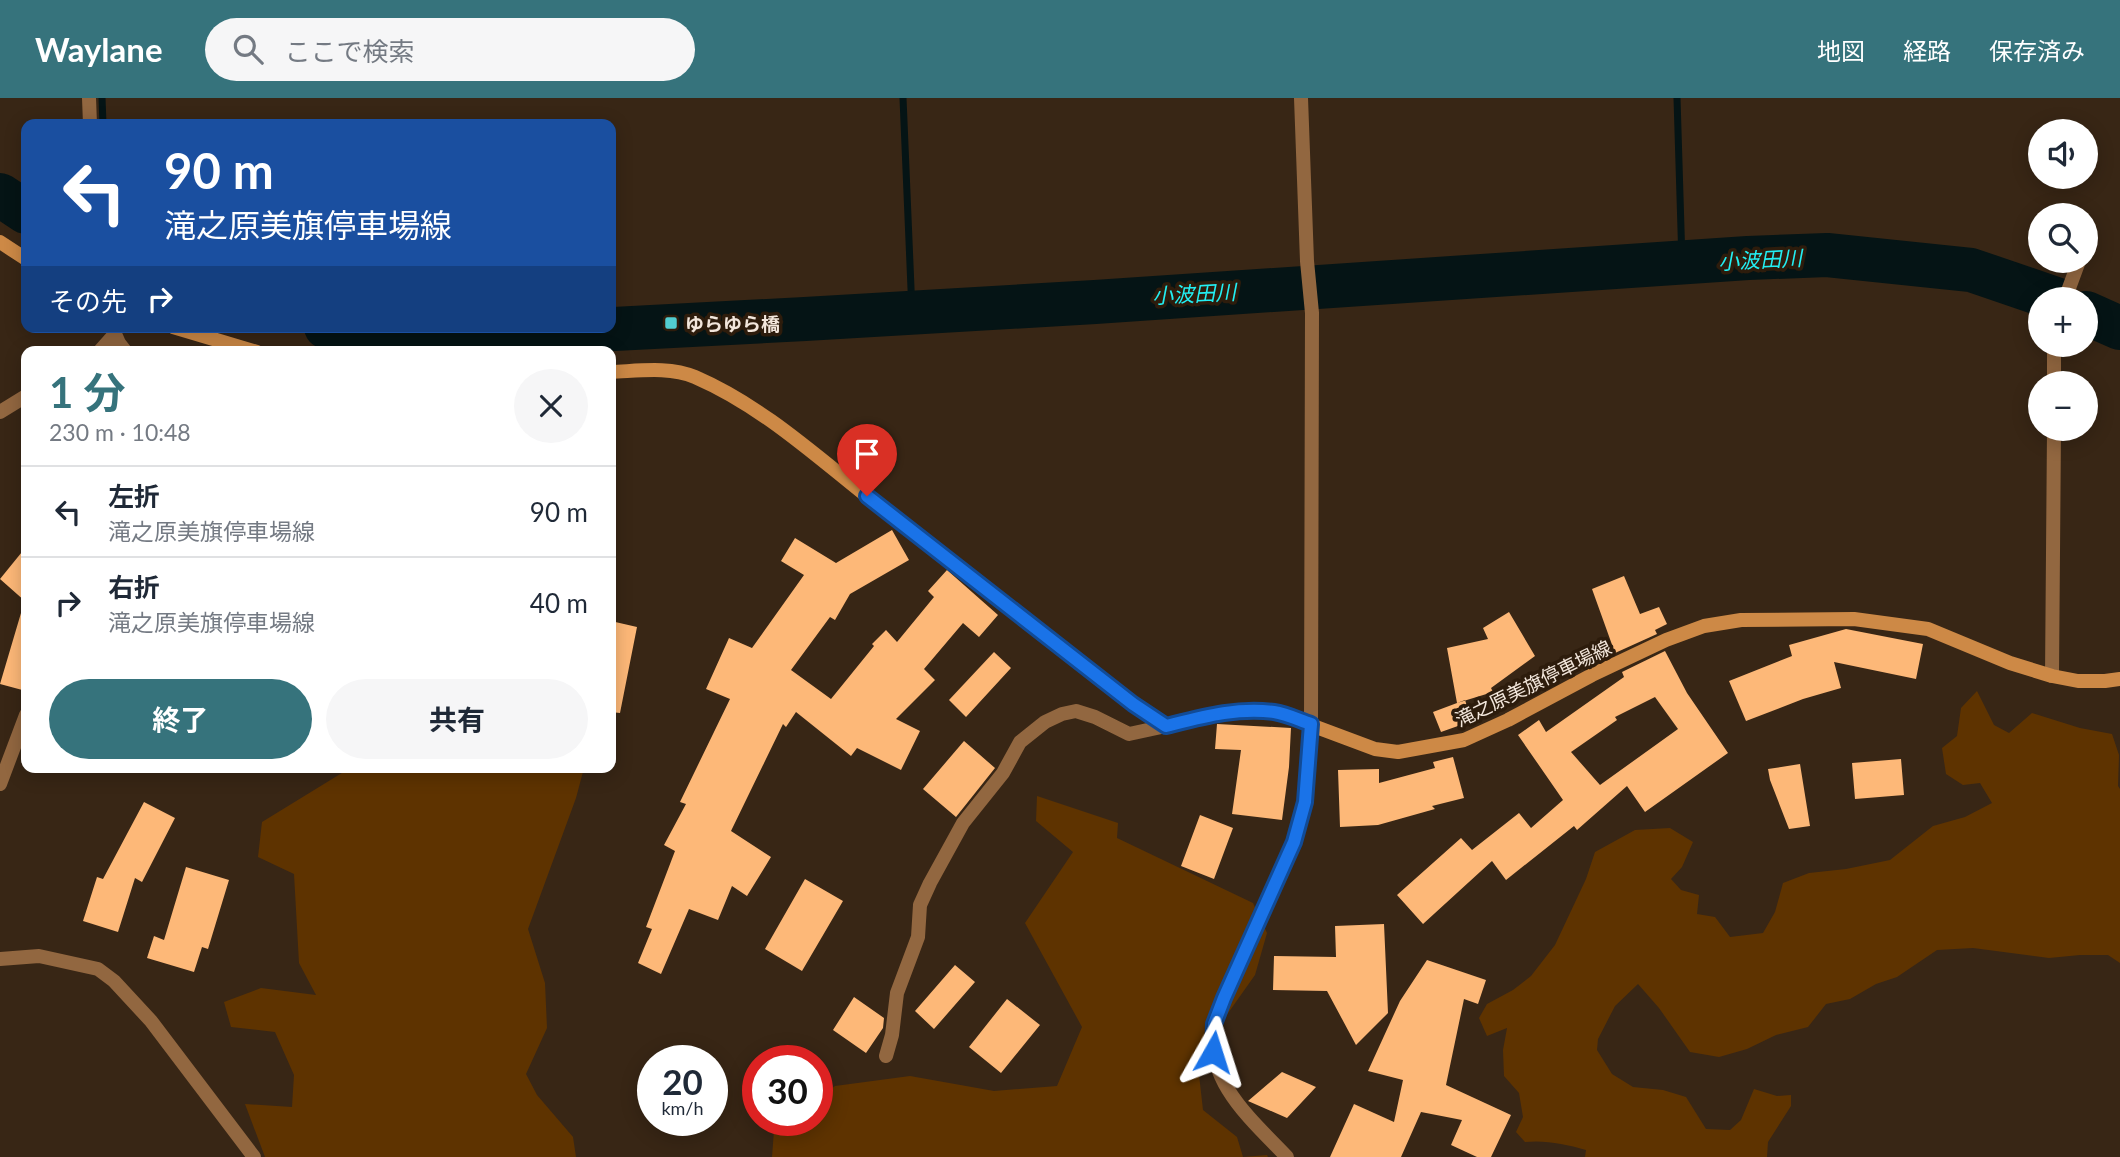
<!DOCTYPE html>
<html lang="ja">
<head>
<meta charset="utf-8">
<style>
	:root { --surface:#fff; --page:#f6f6f7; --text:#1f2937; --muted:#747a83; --line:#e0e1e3; --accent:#36737c }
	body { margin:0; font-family:Lato,"Noto Sans JP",sans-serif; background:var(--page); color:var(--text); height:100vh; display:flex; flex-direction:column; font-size:26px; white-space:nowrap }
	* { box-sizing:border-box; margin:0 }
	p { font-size:23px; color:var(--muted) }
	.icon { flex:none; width:38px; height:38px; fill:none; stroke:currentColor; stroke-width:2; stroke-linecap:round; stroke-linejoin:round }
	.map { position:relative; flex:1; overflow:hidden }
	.panel { position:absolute; left:21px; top:248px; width:595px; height:427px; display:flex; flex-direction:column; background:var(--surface); border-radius:14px; box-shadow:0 4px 18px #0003 }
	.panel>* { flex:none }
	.hud { position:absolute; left:21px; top:21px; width:595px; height:214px; border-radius:14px; box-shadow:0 4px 18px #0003; background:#1a4fa0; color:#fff; overflow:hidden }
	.fabs { position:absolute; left:2028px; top:21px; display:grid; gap:14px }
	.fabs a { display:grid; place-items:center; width:70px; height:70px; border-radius:50%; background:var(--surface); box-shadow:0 4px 18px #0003; font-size:35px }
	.speed { position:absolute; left:637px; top:947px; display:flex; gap:14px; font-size:35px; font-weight:700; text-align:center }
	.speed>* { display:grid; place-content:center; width:91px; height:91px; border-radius:50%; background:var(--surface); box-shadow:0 4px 18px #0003; line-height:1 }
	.speed small { font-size:18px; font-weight:400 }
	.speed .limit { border:10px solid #d22; background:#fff; color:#111 }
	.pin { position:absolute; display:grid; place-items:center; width:60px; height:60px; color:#fff; margin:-72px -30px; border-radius:50% 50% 50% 0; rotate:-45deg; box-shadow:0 0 7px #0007 }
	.pin .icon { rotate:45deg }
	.me { position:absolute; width:77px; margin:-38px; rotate:6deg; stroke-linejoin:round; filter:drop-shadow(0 0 5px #0008) }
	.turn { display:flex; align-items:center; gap:24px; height:147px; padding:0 28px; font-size:32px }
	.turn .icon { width:91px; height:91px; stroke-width:2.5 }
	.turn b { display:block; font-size:49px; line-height:60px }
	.then { display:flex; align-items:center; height:66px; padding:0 28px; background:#0003; gap:14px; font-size:26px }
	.round { display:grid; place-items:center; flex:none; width:74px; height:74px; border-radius:37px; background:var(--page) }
	.overview { display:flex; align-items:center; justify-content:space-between; height:119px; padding:0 28px }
	h1 { font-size:42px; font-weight:700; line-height:52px; color:var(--accent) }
	.primary-button { display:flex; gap:14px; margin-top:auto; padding:14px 28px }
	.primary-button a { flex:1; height:80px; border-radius:42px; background:var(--accent); color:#fff; font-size:28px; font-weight:700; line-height:80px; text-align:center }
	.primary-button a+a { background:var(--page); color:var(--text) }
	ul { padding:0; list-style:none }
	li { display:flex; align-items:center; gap:21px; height:91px; padding:0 28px; border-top:2px solid var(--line) }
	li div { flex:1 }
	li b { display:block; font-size:26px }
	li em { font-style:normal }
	header { display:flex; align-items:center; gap:42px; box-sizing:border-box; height:98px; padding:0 35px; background:var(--accent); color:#fff }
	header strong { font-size:33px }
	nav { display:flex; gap:38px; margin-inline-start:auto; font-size:24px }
	.search { width:490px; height:63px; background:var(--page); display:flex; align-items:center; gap:18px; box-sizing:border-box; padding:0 24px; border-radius:38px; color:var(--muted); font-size:26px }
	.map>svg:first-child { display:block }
</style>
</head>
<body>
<header>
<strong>Waylane</strong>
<div class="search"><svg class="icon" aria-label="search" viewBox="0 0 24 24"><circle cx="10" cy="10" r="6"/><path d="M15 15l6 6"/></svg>ここで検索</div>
<nav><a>地図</a><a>経路</a><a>保存済み</a></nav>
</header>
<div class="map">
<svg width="2120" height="1059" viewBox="0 0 2120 1059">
	<rect width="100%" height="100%" fill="#382615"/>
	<!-- green -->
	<path fill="#5e3300" d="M1977,593L1994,627L2009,635L2032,615L2080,630L2112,636L2119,657L2118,688L2120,691V865L2108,857H2080L2049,860L1973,850L1937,852L1897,879L1876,886L1850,901L1826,906L1808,929L1776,937L1747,951L1719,959L1690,954L1659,910L1638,886L1615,908L1598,941L1597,952L1612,976L1633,989L1663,992L1686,999L1706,1031L1730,1032L1741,1022L1754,991L1777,998L1791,997V1008L1768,1044L1767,1059H1585L1586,1052C1565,1046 1546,1042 1525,1044L1516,1034L1523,1019L1519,995L1504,978L1503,952L1507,930L1487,938L1479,920L1487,906L1513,892L1531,878L1555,847L1586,781L1595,754L1635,732L1670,730L1693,744L1682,769L1671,781L1681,792L1699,797L1697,816L1715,819L1730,839L1763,835L1775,814L1783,785L1809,775L1846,771L1890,762L1933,728L1965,719L1992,705L1980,685L1963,687L1946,676L1942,650L1957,638L1961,610Z
		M350,670H584L576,700L528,831L545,885L547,930L526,976L537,997L573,1039L576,1059H265L245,1006L292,1009L294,977L275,934L231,929L224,904L261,890L316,897L299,865L294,776L258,759L262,724Z
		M1037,698L1118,725L1117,740L1253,805L1267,835L1255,877L1197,959L1203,1012L1237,1039L1243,1059L1267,1057L1268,1059H772L774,1032L788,1022H817V1001L835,988L910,978L994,993L1057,988L1082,929L1025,825L1073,754L1036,723Z"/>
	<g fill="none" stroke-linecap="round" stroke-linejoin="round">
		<!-- stream -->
		<path stroke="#051415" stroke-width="7" d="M102,0L103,26
			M903,0L912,214
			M1677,0L1682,164"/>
		<!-- river -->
		<path stroke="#051415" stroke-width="44" d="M0,97L26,114
			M2086,215L2120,230
			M326,229L418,235L519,236L805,221L1095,204L1748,160L1827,157L1971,172L2056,201"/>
	</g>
	<!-- building -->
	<path fill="#fdb878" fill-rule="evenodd" d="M892,432L909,462L850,496L835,522L830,519L791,572L831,601L874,548L872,546L886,532L897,544L934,499L928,493L947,472L998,517L979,539L963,525L924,571L935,582L896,621L920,633L901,672L857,650L851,658L796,614L786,629L783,626L731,733L771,759L747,798L732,788L718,822L689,811L661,876L638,865L652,831L646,829L675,753L664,747L686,706L680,704L730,601L706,591L729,540L752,550L804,477L781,463L795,440L836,465Z
		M26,449V504L0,481Z
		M1624,478L1640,516L1659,509L1667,526L1655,532L1657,536L1615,555L1592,491Z
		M1509,514L1535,558L1491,590L1493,594L1457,605L1447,550L1488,541L1483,530Z
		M21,515L26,516V593L0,586Z
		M611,523L637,529L620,615L611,614Z
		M1846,531L1923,546L1916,581L1834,564L1841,590L1803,601L1746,623L1729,583L1792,558L1789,547Z
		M1665,553L1687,595L1728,655L1645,714L1627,688L1577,732L1574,728L1506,782L1492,763L1423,826L1397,797L1461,740L1472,752L1519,715L1531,730L1563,702L1518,637L1539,622L1546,634L1624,579L1622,574ZM1655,599L1678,631L1600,687L1571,654L1617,622L1615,619Z
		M994,554L1011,570L966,619L949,602Z
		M1465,602L1472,623L1441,634L1433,614Z
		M1217,626L1291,630L1289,669L1282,722L1232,716L1241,652L1215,651Z
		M964,643L995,670L956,719L923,691Z
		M1453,659L1464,700L1432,708L1435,711L1378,727L1340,729L1338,672L1379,671V685L1435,670L1433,664Z
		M1901,661L1904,697L1855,701L1852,665Z
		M1800,666L1810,728L1789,731L1770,682L1768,671Z
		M144,704L175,720L142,784L135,780L118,834L83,823L97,779L103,781Z
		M1200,717L1233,730L1214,781L1181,768Z
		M186,769L229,782L208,851L202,849L194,874L147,860L154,838L164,842Z
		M805,781L843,803L802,873L765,851Z
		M1384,826L1388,915L1356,947L1327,893L1273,892L1274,858L1336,859L1335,828Z
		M1427,862L1486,882L1478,906L1464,901L1446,987L1511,1017L1491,1059H1477L1451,1047L1462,1022L1421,1014L1401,1059H1330L1354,1006L1394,1024L1403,982L1368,973L1400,903Z
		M955,867L975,884L934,931L915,913Z
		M854,899L884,920L883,930L866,955L833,932Z
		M1007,901L1040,927L1001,975L969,949Z
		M1282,974L1316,989L1287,1020L1248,1003Z"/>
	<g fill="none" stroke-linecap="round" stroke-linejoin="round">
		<!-- street -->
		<path stroke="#926740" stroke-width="14" d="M89,0L90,26
			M2065,201L2079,163
			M112,229L119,245L126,254
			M2054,247V285
			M99,254L115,236
			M0,314L26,298
			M2052,578L2054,331
			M0,686L26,617
			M0,861L39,858L98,871L114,883L151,923L254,1059
			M886,958L892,937L897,895L918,839L920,807L930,785L963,725L1003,675L1020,644L1045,624L1062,616L1076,613L1095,619L1129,636L1166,628
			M1287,1059C1252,1022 1203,982 1215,926C1216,917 1221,908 1224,900L1281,776L1294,744L1305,704L1311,626L1312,215L1307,163L1301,0"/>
		<!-- secondary -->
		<path stroke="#cd8946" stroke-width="14" d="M0,144L26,161
			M173,229L257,254
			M611,274C638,273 669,268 695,279C762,308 816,358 873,403C960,470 1046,538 1133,606L1166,628L1207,617L1243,613L1276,614L1375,651L1398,654L1464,642L1508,622L1592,577L1666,542L1704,528L1741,522L1854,521L1928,531L2010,565L2052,578L2078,583H2105L2120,581"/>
	</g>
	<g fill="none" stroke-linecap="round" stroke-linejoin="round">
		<defs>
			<path id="route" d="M867,398L1133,606L1166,628C1202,619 1237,609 1274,614C1287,616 1299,622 1311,626L1305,704L1294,744L1224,900L1214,926L1213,954"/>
		</defs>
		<!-- route casing -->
		<use href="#route" stroke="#114b97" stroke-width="18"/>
		<!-- route -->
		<use href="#route" stroke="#1a73e8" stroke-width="12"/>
	</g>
	<!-- markers -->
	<rect fill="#52cdd0" stroke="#2d1c0c" stroke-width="2.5" x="664" y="218" width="14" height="14" rx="3.5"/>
	<g text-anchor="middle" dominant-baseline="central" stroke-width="7" stroke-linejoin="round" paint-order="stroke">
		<!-- poi labels -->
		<g font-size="19" font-weight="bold" fill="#f2e6db" stroke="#2d1c0c" text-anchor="start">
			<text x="685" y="225">ゆらゆら橋</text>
		</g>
		<!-- street labels -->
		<g font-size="19" fill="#f2e6db" stroke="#2d1c0c">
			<text transform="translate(1533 585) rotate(-26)">滝之原美旗停車場線</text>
		</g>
		<!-- water labels -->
		<g font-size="21" font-style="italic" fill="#22eff3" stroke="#2d1c0c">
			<text transform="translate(1760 161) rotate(-3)">小波田川</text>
			<text transform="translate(1194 195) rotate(-3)">小波田川</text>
		</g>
	</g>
</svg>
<div class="fabs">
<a><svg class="icon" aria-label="sound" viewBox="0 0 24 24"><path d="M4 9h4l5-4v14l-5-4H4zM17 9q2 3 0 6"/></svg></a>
<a><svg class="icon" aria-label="search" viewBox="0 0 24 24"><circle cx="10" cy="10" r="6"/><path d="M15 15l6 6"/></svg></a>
<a>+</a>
<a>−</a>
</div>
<div class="speed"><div>20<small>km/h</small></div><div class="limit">30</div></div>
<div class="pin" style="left:867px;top:398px;background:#d93025"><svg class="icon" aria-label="arrive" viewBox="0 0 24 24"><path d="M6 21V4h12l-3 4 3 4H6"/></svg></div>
<svg class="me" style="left:1213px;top:954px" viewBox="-20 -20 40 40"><path d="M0-17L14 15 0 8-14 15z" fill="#1a73e8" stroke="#fff" stroke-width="4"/></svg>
<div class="hud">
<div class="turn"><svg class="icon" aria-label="left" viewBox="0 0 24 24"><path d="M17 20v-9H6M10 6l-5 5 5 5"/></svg><div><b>90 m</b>滝之原美旗停車場線</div></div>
<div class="then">その先<svg class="icon" aria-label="right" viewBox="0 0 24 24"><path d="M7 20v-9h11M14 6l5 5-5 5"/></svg></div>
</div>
<section class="panel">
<div class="overview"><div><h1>1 分</h1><p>230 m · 10:48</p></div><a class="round"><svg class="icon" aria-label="close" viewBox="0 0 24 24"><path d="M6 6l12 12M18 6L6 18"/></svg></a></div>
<ul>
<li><svg class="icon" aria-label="left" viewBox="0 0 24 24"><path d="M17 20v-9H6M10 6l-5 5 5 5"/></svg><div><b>左折</b><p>滝之原美旗停車場線</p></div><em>90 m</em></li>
<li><svg class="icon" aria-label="right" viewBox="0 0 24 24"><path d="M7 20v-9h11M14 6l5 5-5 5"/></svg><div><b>右折</b><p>滝之原美旗停車場線</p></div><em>40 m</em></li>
</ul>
<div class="primary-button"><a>終了</a><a>共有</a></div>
</section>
</div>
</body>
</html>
